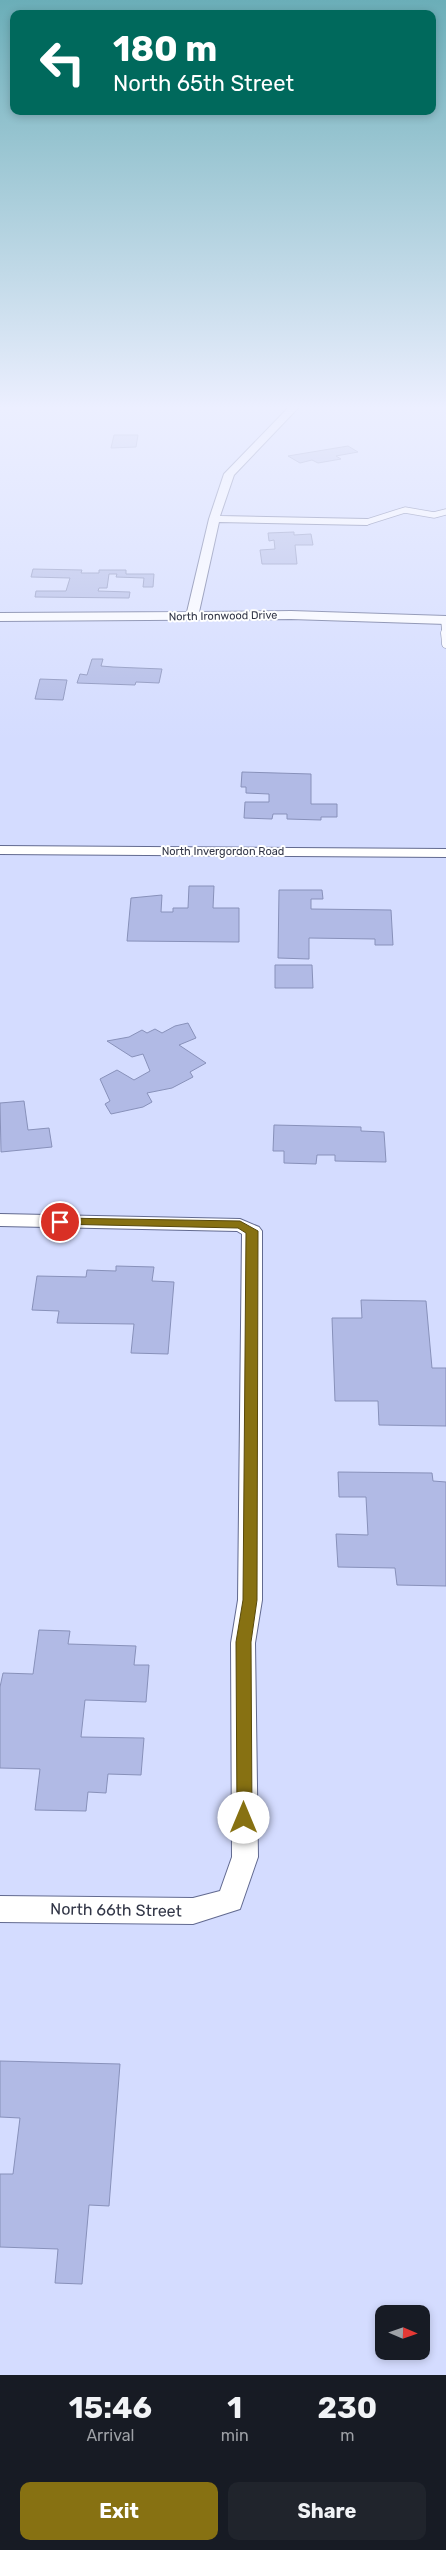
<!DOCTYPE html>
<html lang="en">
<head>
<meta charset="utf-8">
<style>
	:root { --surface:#171b24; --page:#20242c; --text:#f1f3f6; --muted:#9ea1a6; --accent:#877112 }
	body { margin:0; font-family:Rubik,sans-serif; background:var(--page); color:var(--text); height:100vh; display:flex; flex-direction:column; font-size:19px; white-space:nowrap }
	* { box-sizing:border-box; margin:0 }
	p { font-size:16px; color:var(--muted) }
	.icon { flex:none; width:28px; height:28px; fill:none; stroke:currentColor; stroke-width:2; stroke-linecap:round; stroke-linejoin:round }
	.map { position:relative; height:2375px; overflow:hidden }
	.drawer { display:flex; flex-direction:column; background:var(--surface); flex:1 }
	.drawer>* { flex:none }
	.hud { position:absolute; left:10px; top:10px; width:426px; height:105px; border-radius:10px; box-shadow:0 2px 8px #0003; background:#00695c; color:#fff; overflow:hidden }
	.needle { width:32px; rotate:92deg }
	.controls { position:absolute; left:375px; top:2305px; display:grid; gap:10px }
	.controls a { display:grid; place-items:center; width:55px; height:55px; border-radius:10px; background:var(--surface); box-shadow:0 2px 8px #0003; font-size:25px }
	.pin { position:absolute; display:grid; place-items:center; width:42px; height:42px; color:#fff; margin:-21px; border:2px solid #fff; border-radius:50%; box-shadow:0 1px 5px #0007 }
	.me { position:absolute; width:55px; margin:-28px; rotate:0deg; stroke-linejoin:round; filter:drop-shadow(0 0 4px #0008) }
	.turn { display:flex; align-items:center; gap:18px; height:105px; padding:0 20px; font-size:22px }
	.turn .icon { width:65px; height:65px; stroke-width:2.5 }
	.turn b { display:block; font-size:35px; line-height:42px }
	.eta { display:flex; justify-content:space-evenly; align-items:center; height:85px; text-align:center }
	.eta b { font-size:30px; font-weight:700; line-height:35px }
	.cta { display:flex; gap:10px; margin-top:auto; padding:10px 20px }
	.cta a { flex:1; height:58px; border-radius:10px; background:var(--accent); color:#fff; font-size:20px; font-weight:700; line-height:58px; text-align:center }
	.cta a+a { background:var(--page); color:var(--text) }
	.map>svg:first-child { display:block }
</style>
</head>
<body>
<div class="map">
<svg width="446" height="2375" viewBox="0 0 446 2375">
	<rect width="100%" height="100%" fill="#d4dcff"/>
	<!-- building -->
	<path fill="#b1bae5" stroke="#8891ba" d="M114,435H138L136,447L111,448Z
		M348,446L358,452L336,456L341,459L318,463L312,460L300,463L288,456Z
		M294,532V535L311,534L313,545H295L297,564H262L260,550L275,549L274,540L269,541L268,533Z
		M33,569L82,570L81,573H99V570H126V574H154L153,587H143L144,578L116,577L117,574H109L107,588H99L98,591L130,592L129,598L35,597L36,591H66L70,578L31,577Z
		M92,659H103L101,666L113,667L162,669L159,683L136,682L135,685L77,683L80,674L87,675Z
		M40,679L67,680L63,700L35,699Z
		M242,772L311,774V804H337V817H321V820L287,819V814H273L272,819L244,818L245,802H269V794L246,793V787H241Z
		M189,886H214L213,908H239V942L127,941L131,898L162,895L161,912H173V908H188Z
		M279,890H322L323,899H311V909L391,910L393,945H375V939L309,938V959L278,958Z
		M275,965H312L313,988H275Z
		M188,1023L196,1038L179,1045L206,1063L190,1072L193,1077L172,1088L147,1093L152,1102L143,1107L111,1114L105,1104L110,1101L100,1079L117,1070L134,1080L150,1071L143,1054L132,1057L107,1041L129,1037L142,1030L147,1033L155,1029L162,1033L175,1026Z
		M24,1101L28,1130L49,1128L52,1147L1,1152L0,1103Z
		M274,1125L361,1127V1131L384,1132L386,1162L335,1161V1155H317L316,1164L284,1163V1151H273Z
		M116,1266L154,1267L152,1281L174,1282L168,1354L131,1353L134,1324L57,1323L59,1311L32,1310L37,1276L86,1277L87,1270L116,1271Z
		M361,1300L426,1301L432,1368H446V1426L379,1425L378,1401H335L332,1318H362Z
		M338,1472L432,1473L433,1481L446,1482V1586L397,1585L395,1568L338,1567L336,1534L368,1535L366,1497H339Z
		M39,1630L70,1631L68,1644L136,1646L134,1665H149L146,1702L85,1700L81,1737L144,1738L141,1775L108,1774L106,1793L88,1792L86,1811L35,1810L40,1769L0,1768V1687L3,1673L33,1674Z
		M0,2061L120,2064L109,2206L89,2205L82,2284L55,2283L58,2249L0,2247V2174H13L20,2118L0,2117Z"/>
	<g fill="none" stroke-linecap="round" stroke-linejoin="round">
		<defs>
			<path id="lane-far1" d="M367,522L405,510L434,515L446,512
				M444,620L445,635"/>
			<path id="lane" d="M445,633L446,644"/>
			<path id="street" d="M288,408H298L234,475L220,516L367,519L372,522L367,525L219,522L199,612L291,611L446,616V624L291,619L0,621V613L187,612L209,519L224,474Z
				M0,846L446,849V857L0,854Z
				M0,1214L240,1219L259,1227L262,1231V1600L255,1643L258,1857L240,1909L193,1924L0,1922V1896L193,1898L220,1891L232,1857L231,1643L238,1600L242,1234L237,1231L0,1226Z"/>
		</defs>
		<!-- lane-far1 casing -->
		<use href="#lane-far1" stroke="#626a90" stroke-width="7"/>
		<!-- lane casing -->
		<use href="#lane" stroke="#626a90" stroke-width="9"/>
		<!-- street casing -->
		<use href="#street" stroke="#626a90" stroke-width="2"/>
		<!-- lane-far1 -->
		<use href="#lane-far1" stroke="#fff" stroke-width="5.5"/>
		<!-- lane -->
		<use href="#lane" stroke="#fff" stroke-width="8"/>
		<!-- street -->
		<use href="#street" fill="#fff" fill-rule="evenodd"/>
	</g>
	<!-- sky -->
	<linearGradient id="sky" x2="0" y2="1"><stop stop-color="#6baeb8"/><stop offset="0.55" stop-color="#ecefff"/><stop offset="1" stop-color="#ecefff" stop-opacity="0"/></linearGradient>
	<rect width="446" height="741" fill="url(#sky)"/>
	<!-- route -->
	<path fill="#877112" stroke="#58490c" d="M60,1218L240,1221L258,1231L257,1600L251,1642L252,1818L250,1823L244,1825L239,1823L237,1818L236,1642L243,1600L246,1233L238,1228L56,1224V1219Z"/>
	<g text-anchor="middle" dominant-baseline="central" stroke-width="4" stroke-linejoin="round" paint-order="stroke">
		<!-- far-street labels -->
		<g font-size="11" fill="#323647" stroke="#fff">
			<text transform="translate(223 616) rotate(-1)">North Ironwood Drive</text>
			<text x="223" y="851">North Invergordon Road</text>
		</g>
		<!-- near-street labels -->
		<g font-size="16" fill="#323647" stroke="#fff">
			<text transform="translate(116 1910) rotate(1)">North 66th Street</text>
		</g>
	</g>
</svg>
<div class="controls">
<a><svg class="needle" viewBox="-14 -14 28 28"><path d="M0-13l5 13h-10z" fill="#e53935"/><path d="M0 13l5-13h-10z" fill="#9ea1a6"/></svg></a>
</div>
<div class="pin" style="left:60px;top:1222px;background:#d93025"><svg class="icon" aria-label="arrive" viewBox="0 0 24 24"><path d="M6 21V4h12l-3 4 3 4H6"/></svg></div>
<svg class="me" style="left:244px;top:1818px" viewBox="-20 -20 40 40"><circle r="19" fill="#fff"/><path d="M0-13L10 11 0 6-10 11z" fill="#877112"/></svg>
<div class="hud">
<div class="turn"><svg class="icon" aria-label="left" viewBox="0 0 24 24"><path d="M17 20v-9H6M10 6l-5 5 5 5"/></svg><div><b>180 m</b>North 65th Street</div></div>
</div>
</div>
<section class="drawer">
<div class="eta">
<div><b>15:46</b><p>Arrival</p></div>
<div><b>1</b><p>min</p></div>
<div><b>230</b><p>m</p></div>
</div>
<div class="cta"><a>Exit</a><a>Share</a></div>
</section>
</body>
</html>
